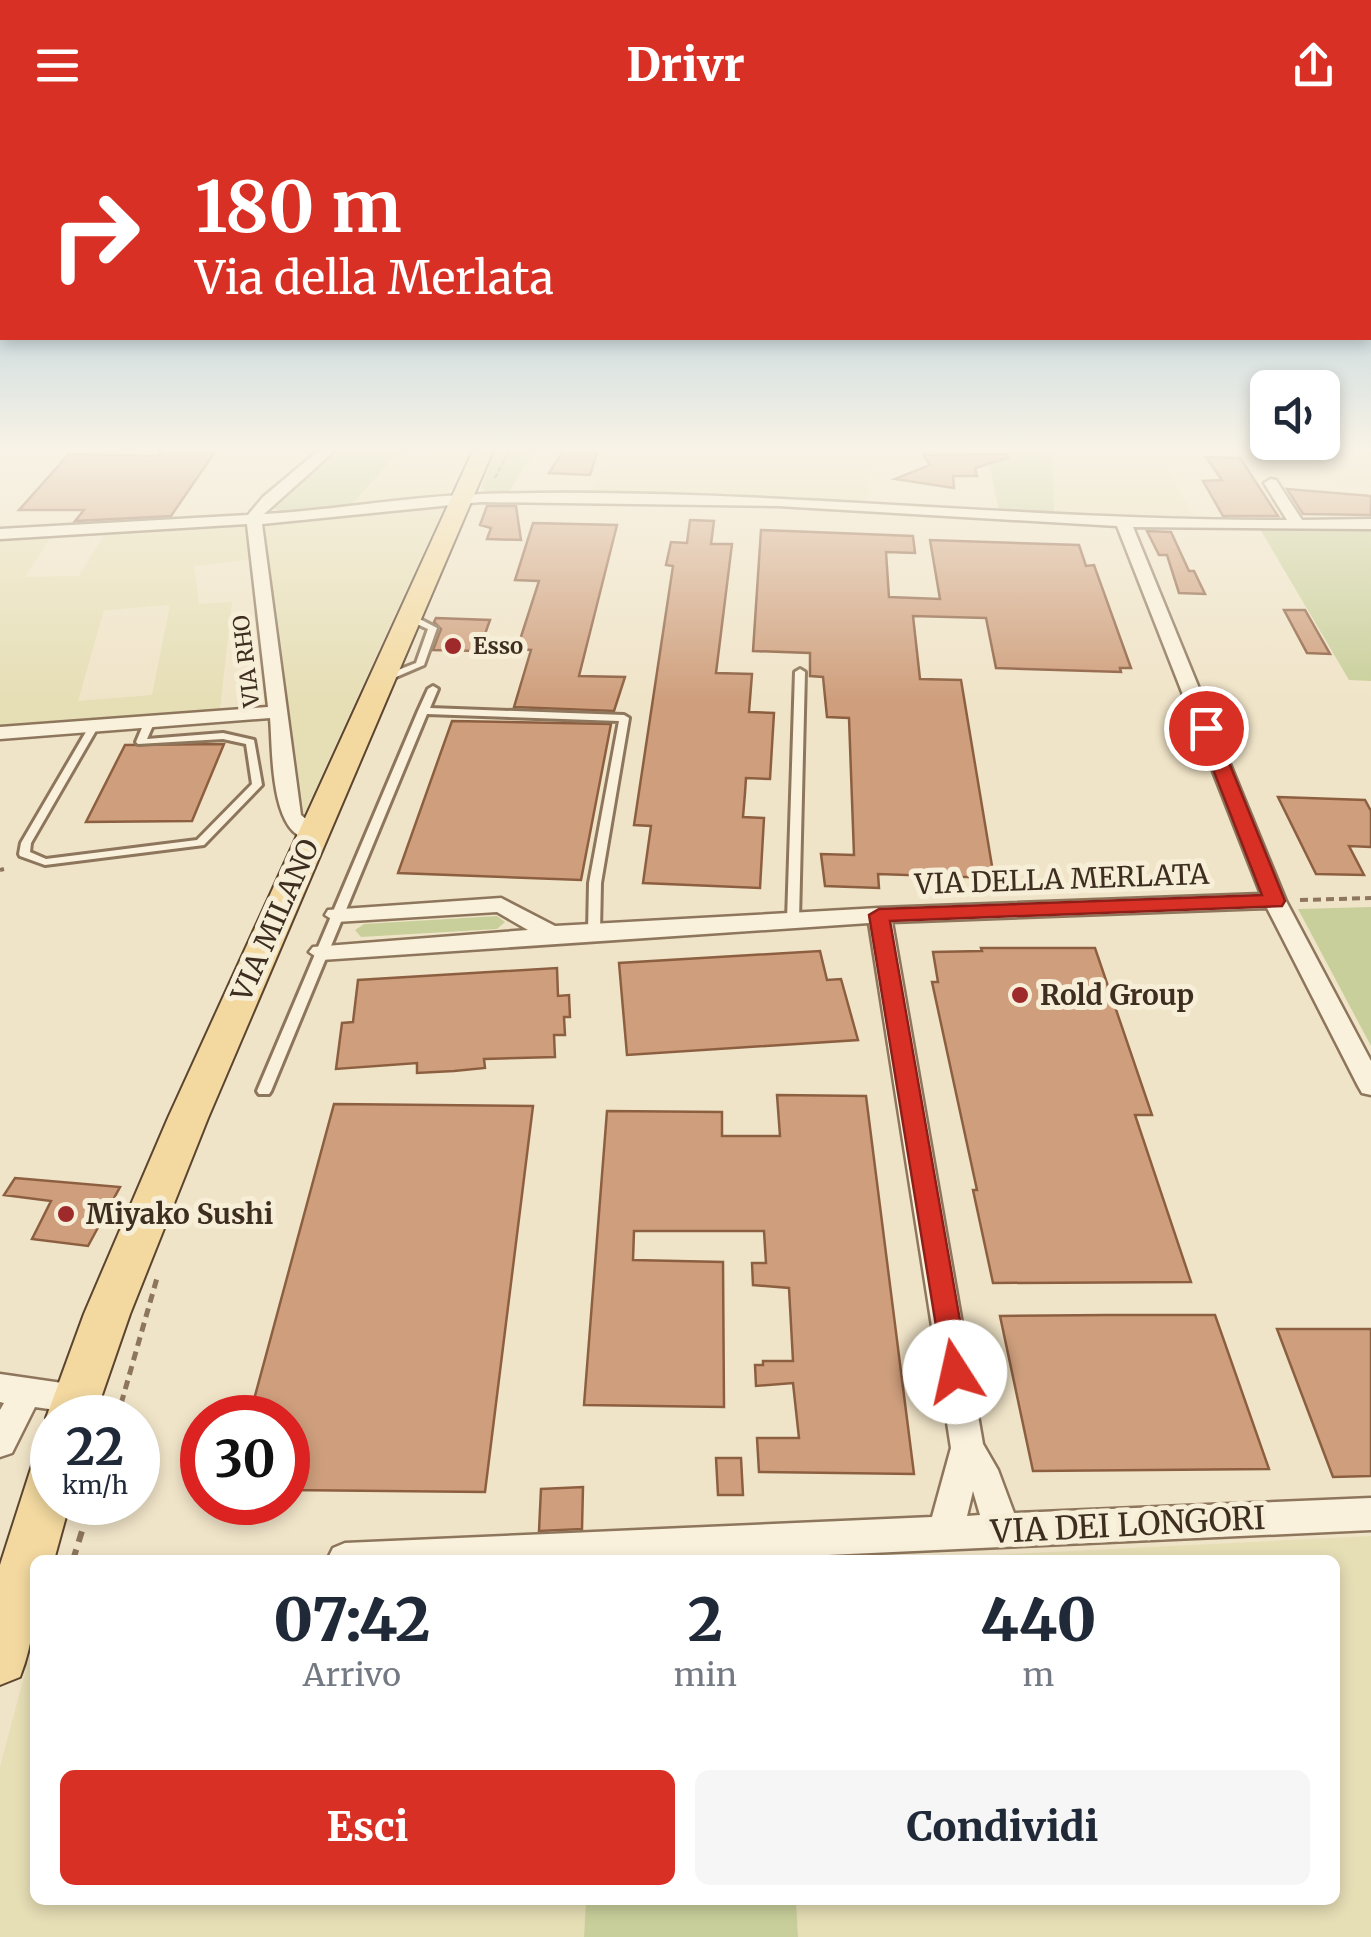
<!DOCTYPE html>
<html lang="it">
<head>
<meta charset="utf-8">
<style>
	:root { --surface:#fff; --page:#f6f6f7; --text:#1f2937; --muted:#747a83; --accent:#d93025 }
	body { margin:0; font-family:Merriweather,serif; background:var(--page); color:var(--text); height:100vh; display:flex; flex-direction:column; font-size:38px; white-space:nowrap }
	* { box-sizing:border-box; margin:0 }
	p { font-size:32px; color:var(--muted) }
	.icon { flex:none; width:55px; height:55px; fill:none; stroke:currentColor; stroke-width:2; stroke-linecap:round; stroke-linejoin:round }
	.map { position:relative; flex:1; overflow:hidden }
	.panel { position:absolute; left:30px; top:1425px; width:1310px; height:350px; display:flex; flex-direction:column; background:var(--surface); border-radius:15px; box-shadow:0 5px 15px #0003 }
	.panel>* { flex:none }
	.banner { position:absolute; left:0px; top:0px; width:1372px; height:210px; box-shadow:0 5px 15px #0003; background:#d93025; color:#fff; overflow:hidden }
	.tools { position:absolute; left:1250px; top:240px; display:grid; gap:20px }
	.tools a { display:grid; place-items:center; width:90px; height:90px; border-radius:15px; background:var(--surface); box-shadow:0 5px 15px #0003; font-size:50px }
	.speed { position:absolute; left:30px; top:1265px; display:flex; gap:20px; font-size:50px; font-weight:700; text-align:center }
	.speed>* { display:grid; place-content:center; width:130px; height:130px; border-radius:50%; background:var(--surface); box-shadow:0 5px 15px #0003; line-height:1 }
	.speed small { font-size:25px; font-weight:400 }
	.speed .limit { border:15px solid #d22; background:#fff; color:#111 }
	.pin { position:absolute; display:grid; place-items:center; width:85px; height:85px; color:#fff; margin:-42px; border:5px solid #fff; border-radius:50%; box-shadow:0 2px 10px #0007 }
	.me { position:absolute; width:110px; margin:-55px; rotate:350deg; stroke-linejoin:round; filter:drop-shadow(0 0 8px #0008) }
	.turn { display:flex; align-items:center; gap:35px; height:210px; padding:0 30px; font-size:45px }
	.turn .icon { width:130px; height:130px; stroke-width:2.5 }
	.turn b { display:block; font-size:70px; line-height:85px }
	.eta { display:flex; justify-content:space-evenly; align-items:center; height:170px; text-align:center }
	.eta b { font-size:60px; font-weight:800; line-height:70px }
	.action { display:flex; gap:20px; margin-top:auto; padding:20px 30px }
	.action a { flex:1; height:115px; border-radius:15px; background:var(--accent); color:#fff; font-size:40px; font-weight:800; line-height:115px; text-align:center }
	.action a+a { background:var(--page); color:var(--text) }
	header { display:flex; justify-content:space-between; align-items:center; height:130px; padding:0 30px; background:var(--accent); color:#fff; font-size:45px; font-weight:800 }
	.map>svg:first-child { display:block }
</style>
</head>
<body>
<header><svg class="icon" aria-label="menu" viewBox="0 0 24 24"><path d="M4 6h16M4 12h16M4 18h16"/></svg>Drivr<svg class="icon" aria-label="share" viewBox="0 0 24 24"><path d="M12 15V3M7 8l5-5 5 5M5 13v7h14v-7"/></svg></header>
<div class="map">
<svg width="1371" height="1807" viewBox="0 0 1371 1807">
	<rect width="100%" height="100%" fill="#f0e4c8"/>
	<!-- farmland -->
	<path fill="#e6deb5" fill-rule="evenodd" d="M614,316H872L868,371L588,365Z
		M1052,316H1179L1183,327L1161,328L1197,392L1054,384Z
		M1246,316H1371V358L1281,355L1278,350H1267Z
		M401,320L466,324L450,360L442,366L348,378Z
		M429,377L443,379L304,684L263,393Z
		M245,390L248,430L194,436L199,474L232,472L220,580L0,596V406L54,403L25,447L79,446L107,400ZM170,475L152,565L78,571L104,480Z
		M1371,1406V1807H798L796,1770H1335V1430H891Z
		M35,1505V1770H586L584,1807H0V1637Z"/>
	<!-- green -->
	<path fill="#c9cf9b" d="M342,316H405L348,378L289,384L270,377Z
		M497,316H537L507,365L489,364L481,358Z
		M986,316H1052L1054,384L999,382Z
		M1371,395V551L1349,550L1260,399Z
		M1371,777V916L1298,779Z
		M497,786L505,792L497,799L361,807L355,800L364,794Z
		M586,1770H796L798,1807H584Z"/>
	<!-- building -->
	<path fill="#cf9f7d" stroke="#8d5f41" stroke-width="2.5" d="M165,316H219L171,386L75,391L84,380H19L69,324L158,326Z
		M574,316H599L590,345L549,343L565,318Z
		M1007,324L1008,328L975,338L977,346H953L954,358L895,349L930,335L923,325Z
		M1206,327L1240,328L1278,386H1223L1203,351L1222,350Z
		M1287,359L1371,366V385L1303,384Z
		M487,376H516L521,410L487,409L491,398L480,395Z
		M690,390L714,391L711,414H732L716,543L752,544L749,582L774,583L770,649L746,648L745,663L743,687L764,688L760,758L643,753L651,696L634,695L673,436L666,435L671,412L687,413Z
		M533,393L617,395L579,546L625,547L614,581L514,577L531,520L517,519L539,451L515,450Z
		M761,400L913,406L915,423L886,422L889,467L940,469L930,410L1079,415L1086,436L1094,435L1131,538H1120L1121,542L996,538L986,488L913,486L920,549L961,550L994,748L878,744L879,758L825,756L821,724L854,725L849,588L827,587L823,547L810,546V523L753,521Z
		M1147,401L1171,402L1189,441H1194L1205,464L1179,463L1167,425H1159Z
		M1284,480H1305L1330,524L1307,523Z
		M436,488L490,490L479,521L433,520L441,499L434,492Z
		M452,591L611,594L581,750L398,743Z
		M224,614L192,691L86,692L125,615Z
		M1278,667L1365,670L1371,681V717L1349,716L1364,745L1316,744Z
		M981,818H1095L1152,985H1135L1191,1152L993,1153L973,1060H977L932,852H938L933,822L982,821Z
		M820,821L827,850L841,849L858,910L627,925L619,833Z
		M557,838L558,866L569,865L570,887H564L565,905H554L555,927L484,929L485,938L454,941L417,943V933L336,939L342,893L353,892L358,850Z
		M777,965L866,966L914,1344L759,1342L757,1308H799L793,1253L756,1256L755,1235H763V1231H793L789,1158L753,1155L752,1133H766L764,1101H634L633,1130L723,1132L724,1277L584,1275L607,981L722,982V1006H780Z
		M334,974L533,976L485,1362L288,1360V1288H249Z
		M15,1048L120,1057L88,1116L32,1109L51,1071L4,1065Z
		M1108,1185H1215L1269,1339L1033,1341L1000,1186Z
		M1277,1199H1371V1346L1333,1347Z
		M716,1328H741L743,1365H718Z
		M583,1357L582,1399L539,1401L541,1359Z"/>
	<g fill="none" stroke-linecap="round" stroke-linejoin="round">
		<defs>
			<path id="service" d="M406,485H412L437,498L424,535L389,550H383V546L416,533L428,499L406,489Z
				M800,539L805,542L799,790L793,794L787,790L795,542Z
				M433,556L438,559L430,578L624,585L629,588L601,753L600,801L594,805L588,801L589,753L619,591L427,584L271,961L269,964H259L257,961L418,581L428,559Z
				M149,590L154,593L147,609L223,603L254,610L262,655L204,715L45,735L20,726L19,724L21,713L90,595L93,594L98,597L31,713L30,722L46,729L197,710L252,654L246,614L223,609L138,614L136,612L144,593Z"/>
			<path id="minor" d="M324,316H340L264,384C337,380 410,366 483,364C751,356 1019,391 1287,390L1264,353L1271,349L1276,350L1302,390L1371,389V399L1133,397L1286,771L1371,931V965L1362,963L1358,956L1267,778L892,792L983,1314L998,1340L1014,1383L1371,1368V1400L720,1430H327L333,1418L345,1413L932,1387L951,1318L869,793L321,830L309,822L313,817L528,800L497,782L336,792L325,785L328,780L501,768L555,796L879,778L1261,764L1117,396L778,376L481,372L262,394L301,685L324,704L320,708C269,720 273,621 270,588L0,609V597L268,577L247,394L0,409V399L248,385L263,367ZM973,1361L980,1385L967,1386Z
				M0,1244L76,1255L87,1259L92,1269L87,1279L76,1283L35,1277L12,1323L0,1327V1280L4,1273L0,1272Z"/>
			<path id="primary" d="M475,316H495L208,988L130,1184L94,1288H52V1303L46,1288L84,1184L168,988Z
				M52,1323V1372H70L54,1430H35C35,1472 36,1507 20,1547L0,1555V1435L34,1329Z"/>
		</defs>
		<!-- service casing -->
		<use href="#service" stroke="#8d765c" stroke-width="6"/>
		<!-- minor casing -->
		<use href="#minor" stroke="#8d765c" stroke-width="5"/>
		<!-- primary casing -->
		<use href="#primary" stroke="#5b4430" stroke-width="4"/>
		<!-- path-far3 -->
		<path stroke="#8d765c" stroke-width="2.5" stroke-dasharray="5 2.5" stroke-linecap="butt" d="M495,348L511,316"/>
		<!-- path-far2 -->
		<path stroke="#8d765c" stroke-width="4" stroke-dasharray="8 5" stroke-linecap="butt" d="M0,740L4,739
			M1300,770L1371,768"/>
		<!-- path-far1 -->
		<path stroke="#8d765c" stroke-width="5" stroke-dasharray="9 6" stroke-linecap="butt" d="M117,1288L157,1148"/>
		<!-- path -->
		<path stroke="#8d765c" stroke-width="6" stroke-dasharray="11 8" stroke-linecap="butt" d="M73,1430L91,1372"/>
		<!-- service -->
		<use href="#service" fill="#faf1dc" fill-rule="evenodd"/>
		<!-- minor -->
		<use href="#minor" fill="#faf1dc" fill-rule="evenodd"/>
		<!-- primary -->
		<use href="#primary" fill="#f3d9a0" fill-rule="evenodd"/>
	</g>
	<!-- sky -->
	<linearGradient id="sky" x2="0" y2="1"><stop stop-color="#8fbad6"/><stop offset="0.56" stop-color="#f8f3e6"/><stop offset="1" stop-color="#f8f3e6" stop-opacity="0"/></linearGradient>
	<rect width="1371" height="569" fill="url(#sky)"/>
	<!-- route -->
	<path fill="#d93025" stroke="#8d1f18" stroke-width="2.5" d="M1206,593L1215,598L1285,771L1282,776L890,791L969,1242L965,1251L955,1254L945,1251L869,785L879,779L1262,765L1197,598Z"/>
	<!-- markers -->
	<g fill="#9e2a2b" stroke="#f7eed8" stroke-width="4">
		<circle cx="453" cy="516" r="10"/>
		<circle cx="1020" cy="865" r="10"/>
		<circle cx="66" cy="1084" r="10"/>
	</g>
	<g text-anchor="middle" dominant-baseline="central" stroke-width="10" stroke-linejoin="round" paint-order="stroke">
		<!-- far-poi labels -->
		<g font-size="22" font-weight="bold" fill="#3d2e20" stroke="#f7eed8" text-anchor="start">
			<text x="473" y="516">Esso</text>
		</g>
		<!-- far-street labels -->
		<g font-size="22" fill="#3d2e20" stroke="#f7eed8">
			<text transform="translate(246 531) rotate(-97)">VIA RHO</text>
		</g>
		<!-- street labels -->
		<g font-size="28" fill="#3d2e20" stroke="#f7eed8">
			<text transform="translate(1062 749) rotate(-2)">VIA DELLA MERLATA</text>
			<text transform="translate(275 790) rotate(-66)">VIA MILANO</text>
		</g>
		<!-- poi labels -->
		<g font-size="28" font-weight="bold" fill="#3d2e20" stroke="#f7eed8" text-anchor="start">
			<text x="1040" y="865">Rold Group</text>
			<text x="86" y="1084">Miyako Sushi</text>
		</g>
		<!-- near-street labels -->
		<g font-size="32" fill="#3d2e20" stroke="#f7eed8">
			<text transform="translate(1128 1395) rotate(-3)">VIA DEI LONGORI</text>
		</g>
	</g>
</svg>
<div class="tools">
<a><svg class="icon" aria-label="sound" viewBox="0 0 24 24"><path d="M4 9h4l5-4v14l-5-4H4zM17 9q2 3 0 6"/></svg></a>
</div>
<div class="speed"><div>22<small>km/h</small></div><div class="limit">30</div></div>
<div class="pin" style="left:1206px;top:598px;background:#d93025"><svg class="icon" aria-label="arrive" viewBox="0 0 24 24"><path d="M6 21V4h12l-3 4 3 4H6"/></svg></div>
<svg class="me" style="left:955px;top:1242px" viewBox="-20 -20 40 40"><circle r="19" fill="#fff"/><path d="M0-13L10 11 0 6-10 11z" fill="#d93025"/></svg>
<div class="banner">
<div class="turn"><svg class="icon" aria-label="right" viewBox="0 0 24 24"><path d="M7 20v-9h11M14 6l5 5-5 5"/></svg><div><b>180 m</b>Via della Merlata</div></div>
</div>
<section class="panel">
<div class="eta">
<div><b>07:42</b><p>Arrivo</p></div>
<div><b>2</b><p>min</p></div>
<div><b>440</b><p>m</p></div>
</div>
<div class="action"><a>Esci</a><a>Condividi</a></div>
</section>
</div>
</body>
</html>
